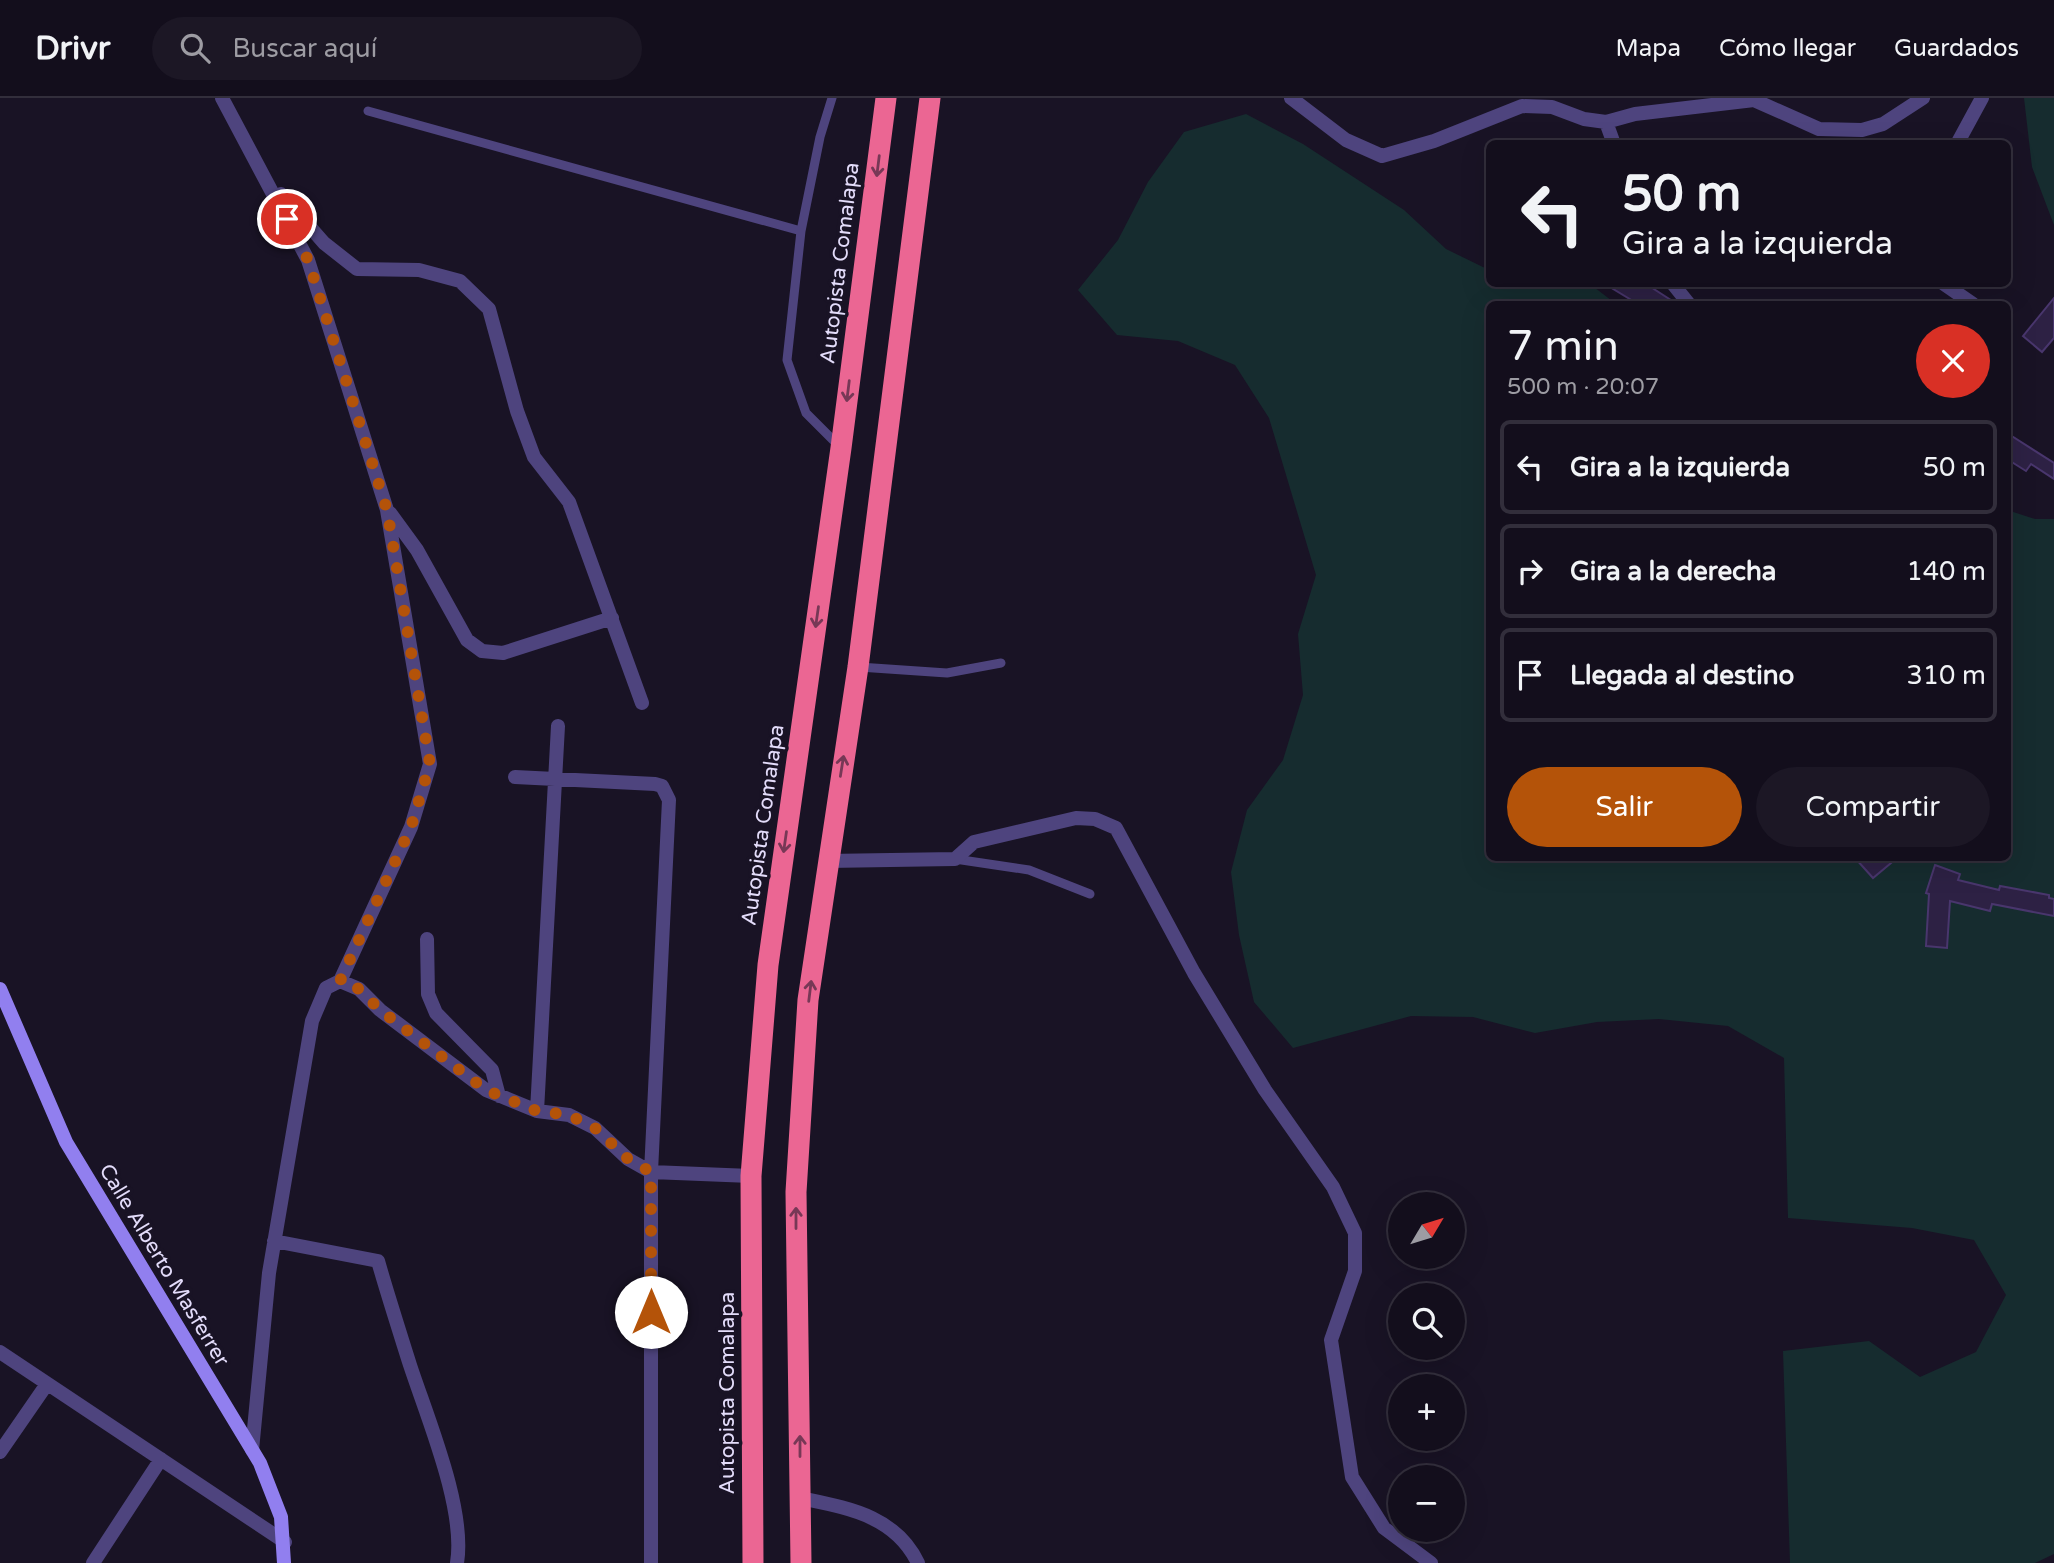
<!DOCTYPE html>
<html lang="es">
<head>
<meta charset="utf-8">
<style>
	:root { --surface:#130e1c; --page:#1c1725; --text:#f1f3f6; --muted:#9d9ca3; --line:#322e3b; --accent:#b45309 }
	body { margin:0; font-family:"Varela Round",sans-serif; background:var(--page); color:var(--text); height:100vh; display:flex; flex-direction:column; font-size:26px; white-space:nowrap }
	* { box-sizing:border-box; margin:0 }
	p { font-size:23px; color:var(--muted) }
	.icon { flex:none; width:38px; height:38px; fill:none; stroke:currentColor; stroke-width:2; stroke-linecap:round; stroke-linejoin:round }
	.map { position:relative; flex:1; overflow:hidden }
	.details { position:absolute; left:1486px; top:203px; width:525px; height:560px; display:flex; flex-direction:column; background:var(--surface); border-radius:10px; box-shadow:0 7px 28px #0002,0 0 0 2px var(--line) }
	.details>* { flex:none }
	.guide { position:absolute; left:1486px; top:42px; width:525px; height:147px; border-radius:10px; box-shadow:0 7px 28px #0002,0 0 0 2px var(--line); background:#130e1c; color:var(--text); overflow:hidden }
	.needle { width:46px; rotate:52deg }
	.tools { position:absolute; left:1388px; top:1094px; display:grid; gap:14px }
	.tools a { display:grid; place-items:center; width:77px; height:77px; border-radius:50%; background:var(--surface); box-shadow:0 7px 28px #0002,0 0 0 2px var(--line); font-size:35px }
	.pin { position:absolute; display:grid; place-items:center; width:60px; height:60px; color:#fff; margin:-30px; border:4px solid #fff; border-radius:50%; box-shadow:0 2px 7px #0007 }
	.me { position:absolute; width:77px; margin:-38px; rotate:0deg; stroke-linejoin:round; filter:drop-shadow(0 0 5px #0008) }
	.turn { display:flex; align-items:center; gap:24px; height:147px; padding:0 21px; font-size:32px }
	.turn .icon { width:91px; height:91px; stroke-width:2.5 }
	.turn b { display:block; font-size:49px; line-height:60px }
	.round { display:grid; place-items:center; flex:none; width:74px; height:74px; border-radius:37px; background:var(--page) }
	.overview { display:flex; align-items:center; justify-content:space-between; height:119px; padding:0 21px }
	h1 { font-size:42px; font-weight:600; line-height:52px }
	.button { display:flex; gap:14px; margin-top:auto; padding:14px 21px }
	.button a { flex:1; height:80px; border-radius:42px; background:var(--accent); color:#fff; font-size:28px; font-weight:600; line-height:80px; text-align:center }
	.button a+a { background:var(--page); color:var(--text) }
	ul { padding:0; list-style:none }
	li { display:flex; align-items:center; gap:21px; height:94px; margin:0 14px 10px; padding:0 7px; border:4px solid var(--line); border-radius:10px }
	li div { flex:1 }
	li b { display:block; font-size:26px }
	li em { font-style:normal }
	header { display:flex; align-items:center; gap:42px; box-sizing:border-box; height:98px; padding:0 35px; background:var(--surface); border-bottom:2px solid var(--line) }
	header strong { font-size:33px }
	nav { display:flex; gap:38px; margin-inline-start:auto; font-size:24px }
	.search { width:490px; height:63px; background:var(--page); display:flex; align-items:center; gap:18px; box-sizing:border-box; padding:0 24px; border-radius:38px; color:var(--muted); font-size:26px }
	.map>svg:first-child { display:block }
</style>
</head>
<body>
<header>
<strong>Drivr</strong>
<div class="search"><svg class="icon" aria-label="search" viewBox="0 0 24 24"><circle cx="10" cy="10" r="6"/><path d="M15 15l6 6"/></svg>Buscar aquí</div>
<nav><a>Mapa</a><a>Cómo llegar</a><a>Guardados</a></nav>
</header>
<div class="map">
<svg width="2054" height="1465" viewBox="0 0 2054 1465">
	<rect width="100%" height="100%" fill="#191325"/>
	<!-- green -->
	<path fill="#162c2f" d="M2024,0H2054V127L2032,69Z
		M1246,16L1303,46L1404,112L1446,151L1489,172V186H1590L1616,206H1489V760H2007V412L2035,421H2054V1456L2035,1465H1790L1783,1253L1869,1243L1920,1279L1976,1254L2006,1197L1974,1142L1912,1130L1788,1120L1784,960L1728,928L1659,921L1597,924L1535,935L1473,919L1411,918L1293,950L1254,904L1239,837L1231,774L1247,712L1283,662L1303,597L1298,536L1316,477L1269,320L1235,267L1178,243L1117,237L1078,192L1118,142L1148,84L1184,34Z"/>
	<!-- building -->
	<path fill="#2d2144" stroke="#49366d" stroke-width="2" d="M1605,186H1646L1677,206H1638Z
		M2054,200V240L2042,254L2023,238Z
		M2007,335L2054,365V381L2031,366L2026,373L2007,361Z
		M1855,760H1897L1873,780Z
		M1935,767L1960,776L1958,782L1999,792L2000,788L2049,797V800L2054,801V818L1992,806L1990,813L1950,803L1947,850L1926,848L1929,796L1926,795Z"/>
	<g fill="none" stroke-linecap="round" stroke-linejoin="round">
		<!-- lane -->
		<path stroke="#4e447e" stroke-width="9" d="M832,0L820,39L801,133L787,262L806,315L839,348
			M368,13L801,133
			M859,569L947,575L1001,565
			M955,761L1029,772L1090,796"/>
		<!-- street -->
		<path stroke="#4e447e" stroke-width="14" d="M222,0L308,162L387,412L430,666L411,729L340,883
			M1291,0L1346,42L1382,58L1434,43L1522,8L1552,9L1584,21L1606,24L1635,16L1754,2L1819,31L1862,32L1883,26L1923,0
			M1606,24L1614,46
			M1957,46L1982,0
			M281,96L324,145L357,171L419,172L460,183L489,211L517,313L534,359L569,404L642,605
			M1673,186L1689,206
			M1944,186L1973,206
			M390,415L417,452L467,542L482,553L503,555L612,520
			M515,679L655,686L662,688L669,702L651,1074V1465
			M827,763L955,761L974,744L1076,720L1095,721L1116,730L1194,875L1265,992L1333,1089L1355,1135V1173L1331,1242L1352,1379L1384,1430L1431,1465
			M427,841L428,896L436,915L492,972L499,998
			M537,1013L558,628
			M274,1143L378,1163C388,1198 399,1232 410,1267C427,1319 466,1411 457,1465
			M0,1254L285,1444
			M252,1352L269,1175L312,923L326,890L340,883L359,891L380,912L486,992L537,1013L569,1017L595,1030L628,1061L651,1074L751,1078
			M0,1354L47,1286
			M800,1400C847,1410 895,1417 918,1465
			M93,1465L161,1361"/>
		<!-- secondary -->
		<path stroke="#917fef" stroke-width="14" d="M0,891L66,1044L260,1365L281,1419L284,1465"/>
		<!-- highway -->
		<path stroke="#eb6693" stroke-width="21" d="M753,1465L751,1078L768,867L841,350L886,0
			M801,1465L796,1094L808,902L858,569L930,0"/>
	</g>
	<!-- one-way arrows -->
	<defs><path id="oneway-shaft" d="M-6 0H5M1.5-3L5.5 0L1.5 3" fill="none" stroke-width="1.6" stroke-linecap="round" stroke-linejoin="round" transform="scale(1.75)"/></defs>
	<g stroke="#773856">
		<use href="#oneway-shaft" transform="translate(878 68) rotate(97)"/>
		<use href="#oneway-shaft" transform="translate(848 293) rotate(97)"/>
		<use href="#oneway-shaft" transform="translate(817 519) rotate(98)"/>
		<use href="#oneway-shaft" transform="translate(842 668) rotate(-81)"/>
		<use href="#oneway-shaft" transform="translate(785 744) rotate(98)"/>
		<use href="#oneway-shaft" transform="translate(810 893) rotate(-83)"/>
		<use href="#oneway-shaft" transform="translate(796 1120) rotate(-90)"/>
		<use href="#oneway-shaft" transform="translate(800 1348) rotate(-90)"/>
	</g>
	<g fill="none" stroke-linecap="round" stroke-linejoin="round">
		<!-- route -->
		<path stroke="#b45309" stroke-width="12" stroke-dasharray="0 21.6" d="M287,121L308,162L387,412L430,666L411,729L340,883L359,891L380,912L486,992L537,1013L569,1017L595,1030L628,1061L651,1074V1214"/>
	</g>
	<g text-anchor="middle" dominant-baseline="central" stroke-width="7" stroke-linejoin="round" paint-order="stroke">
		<!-- street labels -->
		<g font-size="21" fill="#e3dcfa" stroke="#191325">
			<text transform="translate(840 165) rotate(-83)">Autopista Comalapa</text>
			<text transform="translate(763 727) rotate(-82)">Autopista Comalapa</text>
			<text transform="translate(164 1167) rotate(59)">Calle Alberto Masferrer</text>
			<text transform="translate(727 1295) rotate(-90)">Autopista Comalapa</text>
		</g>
	</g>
</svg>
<div class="tools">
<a><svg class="needle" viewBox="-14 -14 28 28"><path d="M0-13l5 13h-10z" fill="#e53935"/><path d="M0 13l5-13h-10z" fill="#9d9ca3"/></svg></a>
<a><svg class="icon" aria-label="search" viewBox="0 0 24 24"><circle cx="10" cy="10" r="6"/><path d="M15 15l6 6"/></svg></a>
<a>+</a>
<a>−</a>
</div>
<div class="pin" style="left:287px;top:121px;background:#d93025"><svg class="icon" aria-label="arrive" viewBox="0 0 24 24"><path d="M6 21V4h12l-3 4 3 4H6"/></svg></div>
<svg class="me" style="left:651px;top:1214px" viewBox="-20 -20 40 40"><circle r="19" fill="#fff"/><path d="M0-13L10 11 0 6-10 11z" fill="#b45309"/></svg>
<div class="guide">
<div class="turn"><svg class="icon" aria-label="left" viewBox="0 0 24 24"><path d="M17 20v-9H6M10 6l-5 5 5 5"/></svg><div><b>50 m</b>Gira a la izquierda</div></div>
</div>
<section class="details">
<div class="overview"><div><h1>7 min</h1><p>500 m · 20:07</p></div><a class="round" style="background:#d93025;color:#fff"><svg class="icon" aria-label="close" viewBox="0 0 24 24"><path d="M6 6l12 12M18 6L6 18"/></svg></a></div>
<ul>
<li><svg class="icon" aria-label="left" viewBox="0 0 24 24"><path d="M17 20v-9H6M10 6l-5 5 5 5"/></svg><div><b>Gira a la izquierda</b></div><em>50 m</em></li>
<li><svg class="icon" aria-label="right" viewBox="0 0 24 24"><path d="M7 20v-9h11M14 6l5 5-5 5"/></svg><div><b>Gira a la derecha</b></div><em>140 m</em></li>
<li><svg class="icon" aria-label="arrive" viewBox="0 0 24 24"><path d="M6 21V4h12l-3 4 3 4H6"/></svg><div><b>Llegada al destino</b></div><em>310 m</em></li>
</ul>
<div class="button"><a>Salir</a><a>Compartir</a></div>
</section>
</div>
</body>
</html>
